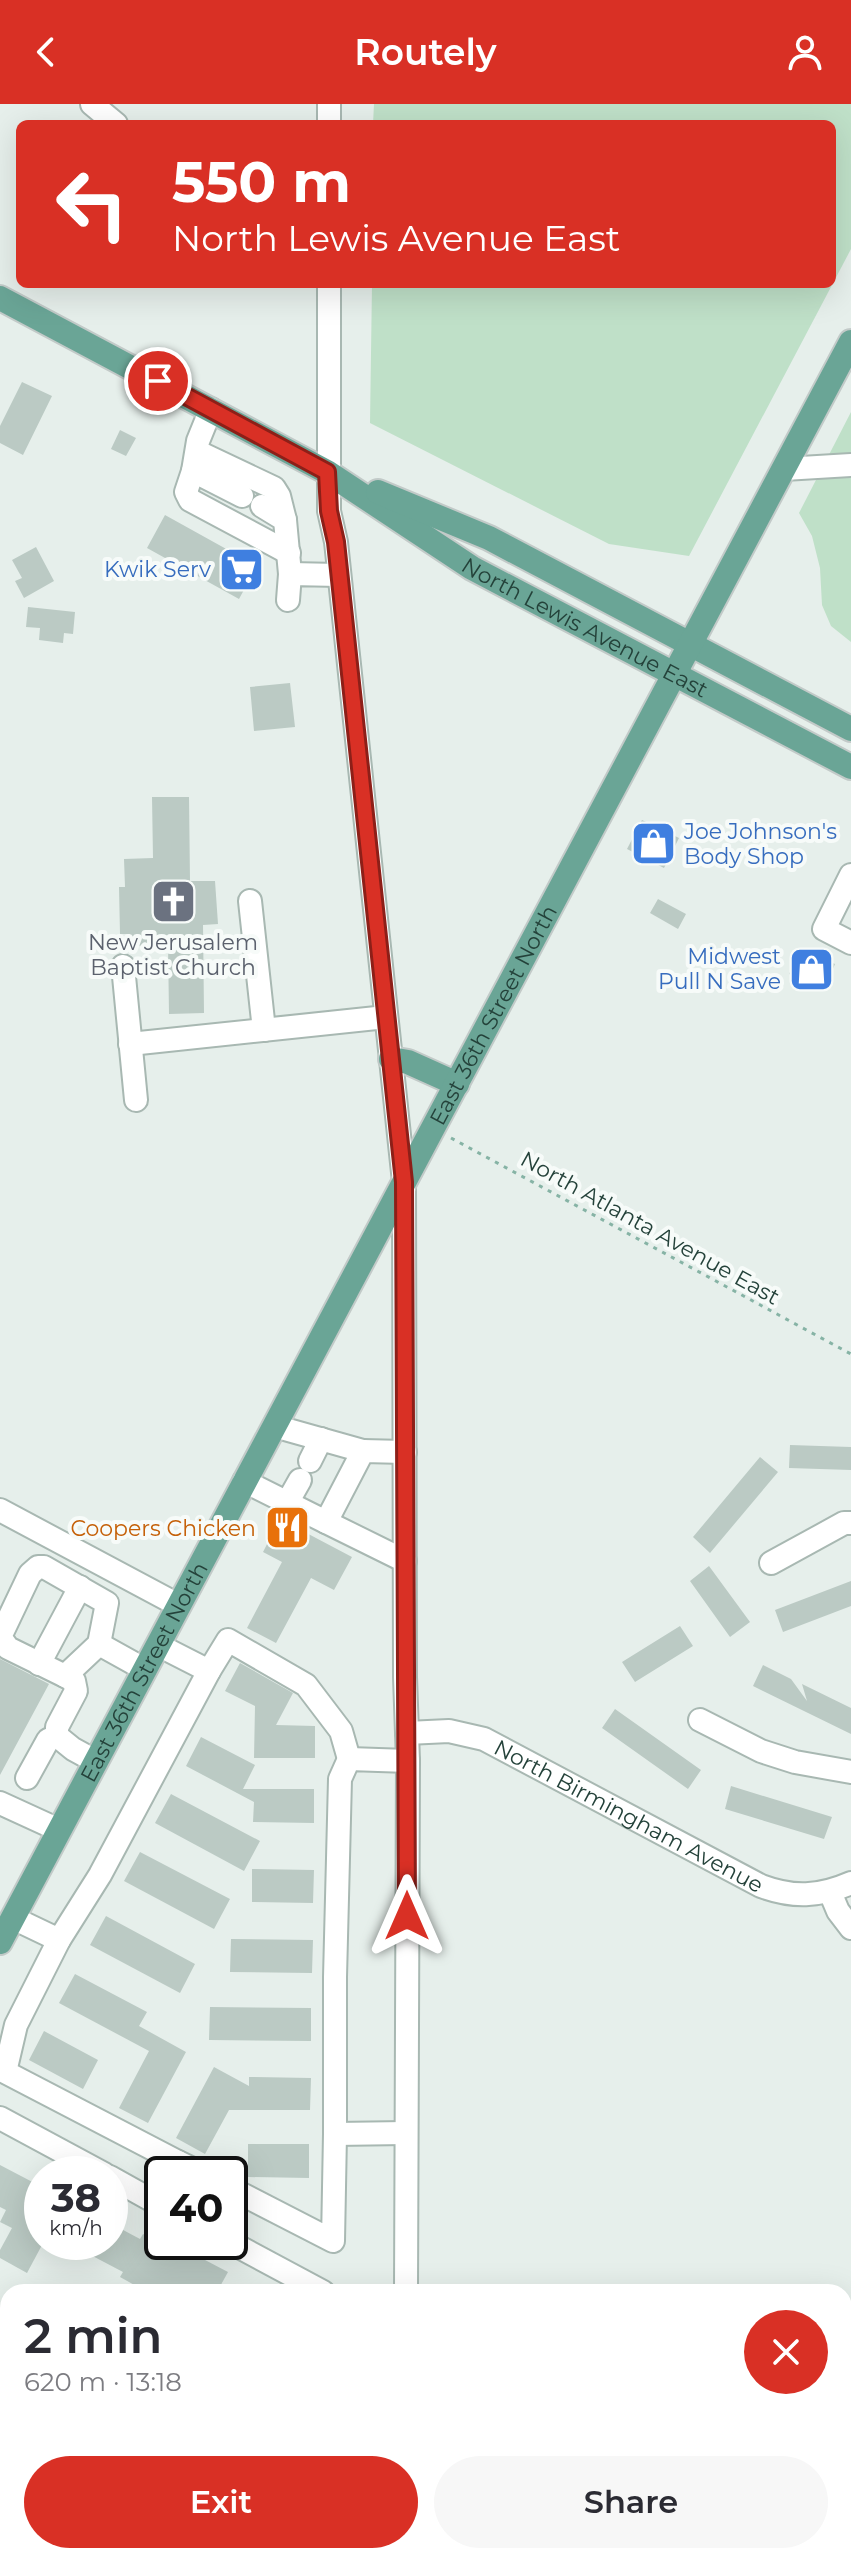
<!DOCTYPE html>
<html lang="en">
<head>
<meta charset="utf-8">
<style>
	:root { --surface:#fff; --page:#f7f7f7; --text:#2b2b33; --muted:#7c7c81; --accent:#d93025 }
	body { margin:0; font-family:Montserrat,sans-serif; background:var(--page); color:var(--text); height:100vh; display:flex; flex-direction:column; font-size:30px; white-space:nowrap }
	* { box-sizing:border-box; margin:0 }
	p { font-size:26px; color:var(--muted) }
	.icon { flex:none; width:44px; height:44px; fill:none; stroke:currentColor; stroke-width:2; stroke-linecap:round; stroke-linejoin:round }
	.map { position:relative; flex:1; overflow:hidden }
	.details { position:absolute; left:0px; top:2180px; width:852px; height:280px; display:flex; flex-direction:column; background:var(--surface); border-radius:24px 24px 0 0; box-shadow:0 8px 32px #0002 }
	.details>* { flex:none }
	.guide { position:absolute; left:16px; top:16px; width:820px; height:168px; border-radius:12px; box-shadow:0 8px 32px #0002; background:#d93025; color:#fff; overflow:hidden }
	.speed { position:absolute; left:24px; top:2052px; display:flex; gap:16px; font-size:40px; font-weight:700; text-align:center }
	.speed>* { display:grid; place-content:center; width:104px; height:104px; border-radius:50%; background:var(--surface); box-shadow:0 8px 32px #0002; line-height:1 }
	.speed small { font-size:20px; font-weight:400 }
	.speed .limit { border:4px solid #111; border-radius:12px; background:#fff; color:#111 }
	.pin { position:absolute; display:grid; place-items:center; width:68px; height:68px; color:#fff; margin:-34px; border:4px solid #fff; border-radius:50%; box-shadow:0 2px 8px #0007 }
	.me { position:absolute; width:88px; margin:-44px; rotate:0deg; stroke-linejoin:round; filter:drop-shadow(0 0 6px #0008) }
	.turn { display:flex; align-items:center; gap:28px; height:168px; padding:0 24px; font-size:36px }
	.turn .icon { width:104px; height:104px; stroke-width:2.5 }
	.turn b { display:block; font-size:56px; line-height:68px }
	.round { display:grid; place-items:center; flex:none; width:84px; height:84px; border-radius:42px; background:var(--page) }
	.headline { display:flex; align-items:center; justify-content:space-between; height:136px; padding:0 24px }
	h1 { font-size:48px; font-weight:600; line-height:60px }
	.primary-button { display:flex; gap:16px; margin-top:auto; padding:16px 24px }
	.primary-button a { flex:1; height:92px; border-radius:48px; background:var(--accent); color:#fff; font-size:32px; font-weight:600; line-height:92px; text-align:center }
	.primary-button a+a { background:var(--page); color:var(--text) }
	header { display:flex; justify-content:space-between; align-items:center; height:104px; padding:0 24px; background:var(--accent); color:#fff; font-size:36px; font-weight:600 }
	.map>svg:first-child { display:block }
</style>
</head>
<body>
<header><svg class="icon" aria-label="back" viewBox="0 0 24 24"><path d="M15 5l-7 7 7 7"/></svg>Routely<svg class="icon" aria-label="person" viewBox="0 0 24 24"><circle cx="12" cy="8" r="4"/><path d="M4 21q1-7 8-7t8 7"/></svg></header>
<div class="map">
<svg width="851" height="2460" viewBox="0 0 851 2460">
	<rect width="100%" height="100%" fill="#e6efeb"/>
	<!-- green -->
	<path fill="#bfe0c8" d="M374,0H851V145L689,452L609,440L370,319L372,180H832V20H373Z
		M851,308V538L831,522L822,501L820,464L812,432L799,409Z
		M0,2355L8,2359V2452H203L220,2460H0Z"/>
	<g fill="none" stroke-linecap="round" stroke-linejoin="round">
		<!-- stream -->
		<path stroke="#8ec9d4" stroke-width="5" d="M156,2452L158,2460"/>
	</g>
	<!-- building -->
	<path fill="#bbcac4" d="M22,278L52,292L23,351L0,339V322Z
		M120,326L136,334L126,352L111,345Z
		M165,411L257,462L239,495L147,444Z
		M36,443L54,477L24,494L15,477L22,474L12,456Z
		M28,503L75,508L73,530L64,529L63,539L39,536L40,524L26,523Z
		M290,579L295,623L254,627L250,583Z
		M152,693H189L190,777H215L218,820L203,821L204,909L169,910L168,841L130,842V830H120L119,783H125L124,755L153,754Z
		M642,716L679,734L664,764L627,745Z
		M658,795L686,810L678,825L650,809Z
		M801,845L835,860L824,886L789,870Z
		M790,1341L851,1343V1366L789,1364Z
		M760,1353L778,1368L710,1449L693,1433Z
		M280,1415L352,1453L334,1486L311,1474L276,1539L247,1524L282,1458L263,1448Z
		M709,1462L750,1518L730,1533L690,1477Z
		M851,1477V1502L783,1528L775,1506Z
		M680,1522L693,1542L635,1578L622,1558Z
		M0,1555L49,1580L0,1671Z
		M240,1559L293,1589L276,1621L315,1622V1654H254L255,1602L225,1587Z
		M763,1561L791,1575L807,1597L802,1580L851,1604V1630L753,1582Z
		M615,1605L701,1666L688,1685L602,1624Z
		M201,1633L255,1661L243,1685H314V1719L253,1718L254,1698L186,1662Z
		M731,1682L832,1713L824,1735L725,1705Z
		M171,1690L260,1737L244,1767L155,1719Z
		M140,1748L230,1795L214,1825L124,1777Z
		M252,1765L314,1766L313,1799L252,1798Z
		M106,1812L195,1860L180,1889L90,1841Z
		M231,1835L313,1836L312,1869L230,1868Z
		M75,1870L147,1908L139,1922L186,1948L148,2019L119,2004L149,1947L59,1899Z
		M210,1903L311,1904V1937L209,1936Z
		M44,1927L98,1956L83,1985L29,1956Z
		M214,1963L249,1982V1973L311,1974L310,2006H229L205,2050L176,2034Z
		M248,2040H309V2074L248,2073Z
		M0,2061L42,2083V2141L27,2169L0,2154V2146L12,2124L0,2118L6,2106L0,2103Z
		M110,2119L140,2135L143,2130L181,2151L184,2145L228,2168L217,2188H147L120,2173L123,2168L66,2138H110Z"/>
	<g fill="none" stroke-linecap="round" stroke-linejoin="round">
		<defs>
			<g id="minor">
				<path d="M92,0L116,20"/>
				<path d="M329,20V0"/>
				<path d="M329,180V407L336,438L404,1078L405,1573L408,1657L406,2188"/>
				<path d="M211,305L198,337L193,367L242,392"/>
				<path d="M198,348L274,384L279,392L285,416"/>
				<path d="M784,365L851,361"/>
				<path d="M193,367L186,388L190,396L289,449"/>
				<path d="M262,402L285,416L290,470"/>
				<path d="M288,496L290,470L339,471"/>
				<path d="M851,771L824,825L851,839"/>
				<path d="M250,797L264,926"/>
				<path d="M123,862L136,996"/>
				<path d="M130,940L386,913"/>
				<path d="M274,1322L363,1347"/>
				<path d="M310,1357L321,1335"/>
				<path d="M244,1377L326,1418L363,1347L405,1348"/>
				<path d="M287,1399L300,1376"/>
				<path d="M0,1406L178,1501"/>
				<path d="M326,1418L405,1457"/>
				<path d="M771,1459L844,1419H851"/>
				<path d="M38,1463H44L107,1499L99,1540L65,1572L8,1544L0,1533L30,1470Z"/>
				<path d="M99,1540L144,1565"/>
				<path d="M39,1560L80,1483"/>
				<path d="M209,1567L228,1536L306,1581L341,1627L349,1655"/>
				<path d="M700,1616L761,1647L795,1658L851,1668"/>
				<path id="s1" d="M407,1629L449,1627L484,1635L761,1782C793,1794 819,1793 851,1779"/>
				<path d="M57,1632V1623L76,1587L74,1577L65,1572"/>
				<path d="M57,1632L73,1645L95,1657"/>
				<path d="M27,1674L48,1636L57,1632"/>
				<path d="M0,1699L59,1726"/>
				<path d="M830,1788L838,1807L851,1824"/>
				<path d="M13,1814L59,1836L16,1921L5,1968L178,2058"/>
				<path d="M59,1836L100,1771L209,1567L158,1541"/>
				<path d="M0,2014L104,2070"/>
				<path d="M406,2029L335,2030V1873L340,1675L349,1655L408,1657"/>
				<path d="M173,2068L178,2058L203,2070"/>
				<path d="M110,2073L162,2102"/>
				<path d="M230,2084L333,2137L335,2030"/>
				<path d="M230,2138L323,2188"/>
				<path d="M0,2255L8,2259"/>
				<path d="M0,2320L8,2325"/>
				<path d="M828,2452L844,2460"/>
				<path d="M405,2460V2452"/>
			</g>
			<g id="major">
				<path id="s2" d="M0,194L327,368L472,464L851,663"/>
				<path d="M378,388L489,434L851,625"/>
				<path d="M391,955L408,958L457,980"/>
				<path id="s3" d="M0,1838L851,238"/>
			</g>
		</defs>
		<!-- minor casing -->
		<use href="#minor" stroke="#a8b8b2" stroke-width="26"/>
		<!-- major casing -->
		<use href="#major" stroke="#c2cac8" stroke-width="28"/>
		<!-- path -->
		<path stroke="#86b3a5" stroke-width="3" stroke-dasharray="4 6" stroke-linecap="butt" d="M451,1034L851,1250"/>
		<!-- minor -->
		<use href="#minor" stroke="#fff" stroke-width="22"/>
		<!-- major -->
		<use href="#major" stroke="#6aa596" stroke-width="24"/>
	</g>
	<g fill="none" stroke-linecap="round" stroke-linejoin="round">
		<defs>
			<path id="route" d="M158,277L327,368L329,407L336,438L404,1078L407,1812"/>
		</defs>
		<!-- route casing -->
		<use href="#route" stroke="#8d1f18" stroke-width="20"/>
		<!-- route -->
		<use href="#route" stroke="#d93025" stroke-width="14"/>
	</g>
	<!-- icons -->
	<defs>
		<symbol id="supermarket-square" viewBox="-11 -11 22 22"><rect x="-9" y="-9" width="18" height="18" rx="4" fill="#3f7fe0" stroke="#f7fbf9"/><path d="M-6-5.5h2.5l.6 2H6L4.5 2H-2.5L-4.4-4H-6ZM-1.5 3.2a1.3 1.3 0 1 0 .1 0ZM3 3.2a1.3 1.3 0 1 0 .1 0Z" fill="#fff"/></symbol>
		<symbol id="shop-square" viewBox="-11 -11 22 22"><rect x="-9" y="-9" width="18" height="18" rx="4" fill="#3f7fe0" stroke="#f7fbf9"/><path d="M-5-2.5h2.3a2.7 3.5 0 0 1 5.4 0H5L5.5 6h-11ZM-1.5-2.5h3a1.5 2.3 0 0 0-3 0Z" fill="#fff"/></symbol>
		<symbol id="church-square" viewBox="-11 -11 22 22"><rect x="-9" y="-9" width="18" height="18" rx="4" fill="#6b7280" stroke="#f7fbf9"/><path d="M-1.2-6h2.4v3.5h3.3v2.4h-3.3V6h-2.4V-.1h-3.3v-2.4h3.3Z" fill="#fff"/></symbol>
		<symbol id="restaurant-square" viewBox="-11 -11 22 22"><rect x="-9" y="-9" width="18" height="18" rx="4" fill="#e8710a" stroke="#f7fbf9"/><path d="M-5-6h1v4h1v-4h1v4h1v-4h1v5L-1.5 .5V6h-2V.5L-5-1ZM5-6V6H3V1.5H1.5Q1.5-4 5-6Z" fill="#fff"/></symbol>
	</defs>
	<g fill-rule="evenodd">
		<use href="#supermarket-square" x="216" y="440" width="51" height="51"/>
		<use href="#shop-square" x="628" y="714" width="51" height="51"/>
		<use href="#church-square" x="148" y="772" width="51" height="51"/>
		<use href="#shop-square" x="786" y="840" width="51" height="51"/>
		<use href="#restaurant-square" x="262" y="1398" width="51" height="51"/>
	</g>
	<g text-anchor="middle" dominant-baseline="central" stroke-width="8" stroke-linejoin="round" paint-order="stroke">
		<!-- shop labels -->
		<g font-size="22" fill="#366cbe" stroke="#f7fbf9" text-anchor="end">
			<text x="211" y="465">Kwik Serv</text>
			<text x="684" y="727" text-anchor="start">Joe Johnson's<tspan x="684" dy="25">Body Shop</tspan></text>
			<text x="781" y="852">Midwest<tspan x="781" dy="25">Pull N Save</tspan></text>
		</g>
		<!-- street labels -->
		<g font-size="22" fill="#24423a" stroke="#f7fbf9">
			<text stroke="none"><textPath href="#s2" startOffset="672">North Lewis Avenue East</textPath></text>
			<text stroke="none"><textPath href="#s3" startOffset="1050">East 36th Street North</textPath></text>
			<text transform="translate(650 1124) rotate(29)">North Atlanta Avenue East</text>
			<text stroke="none"><textPath href="#s3" startOffset="306">East 36th Street North</textPath></text>
			<text stroke="none"><textPath href="#s1" startOffset="242">North Birmingham Avenue</textPath></text>
		</g>
		<!-- worship labels -->
		<g font-size="22" fill="#5b616d" stroke="#f7fbf9">
			<text x="173" y="838">New Jerusalem<tspan x="173" dy="25">Baptist Church</tspan></text>
		</g>
		<!-- food labels -->
		<g font-size="22" fill="#c56008" stroke="#f7fbf9" text-anchor="end">
			<text x="256" y="1424">Coopers Chicken</text>
		</g>
	</g>
</svg>
<div class="speed"><div>38<small>km/h</small></div><div class="limit">40</div></div>
<div class="pin" style="left:158px;top:277px;background:#d93025"><svg class="icon" aria-label="arrive" viewBox="0 0 24 24"><path d="M6 21V4h12l-3 4 3 4H6"/></svg></div>
<svg class="me" style="left:407px;top:1812px" viewBox="-20 -20 40 40"><path d="M0-17L14 15 0 8-14 15z" fill="#d93025" stroke="#fff" stroke-width="4"/></svg>
<div class="guide">
<div class="turn"><svg class="icon" aria-label="left" viewBox="0 0 24 24"><path d="M17 20v-9H6M10 6l-5 5 5 5"/></svg><div><b>550 m</b>North Lewis Avenue East</div></div>
</div>
<section class="details">
<div class="headline"><div><h1>2 min</h1><p>620 m · 13:18</p></div><a class="round" style="background:#d93025;color:#fff"><svg class="icon" aria-label="close" viewBox="0 0 24 24"><path d="M6 6l12 12M18 6L6 18"/></svg></a></div>
<div class="primary-button"><a>Exit</a><a>Share</a></div>
</section>
</div>
</body>
</html>
